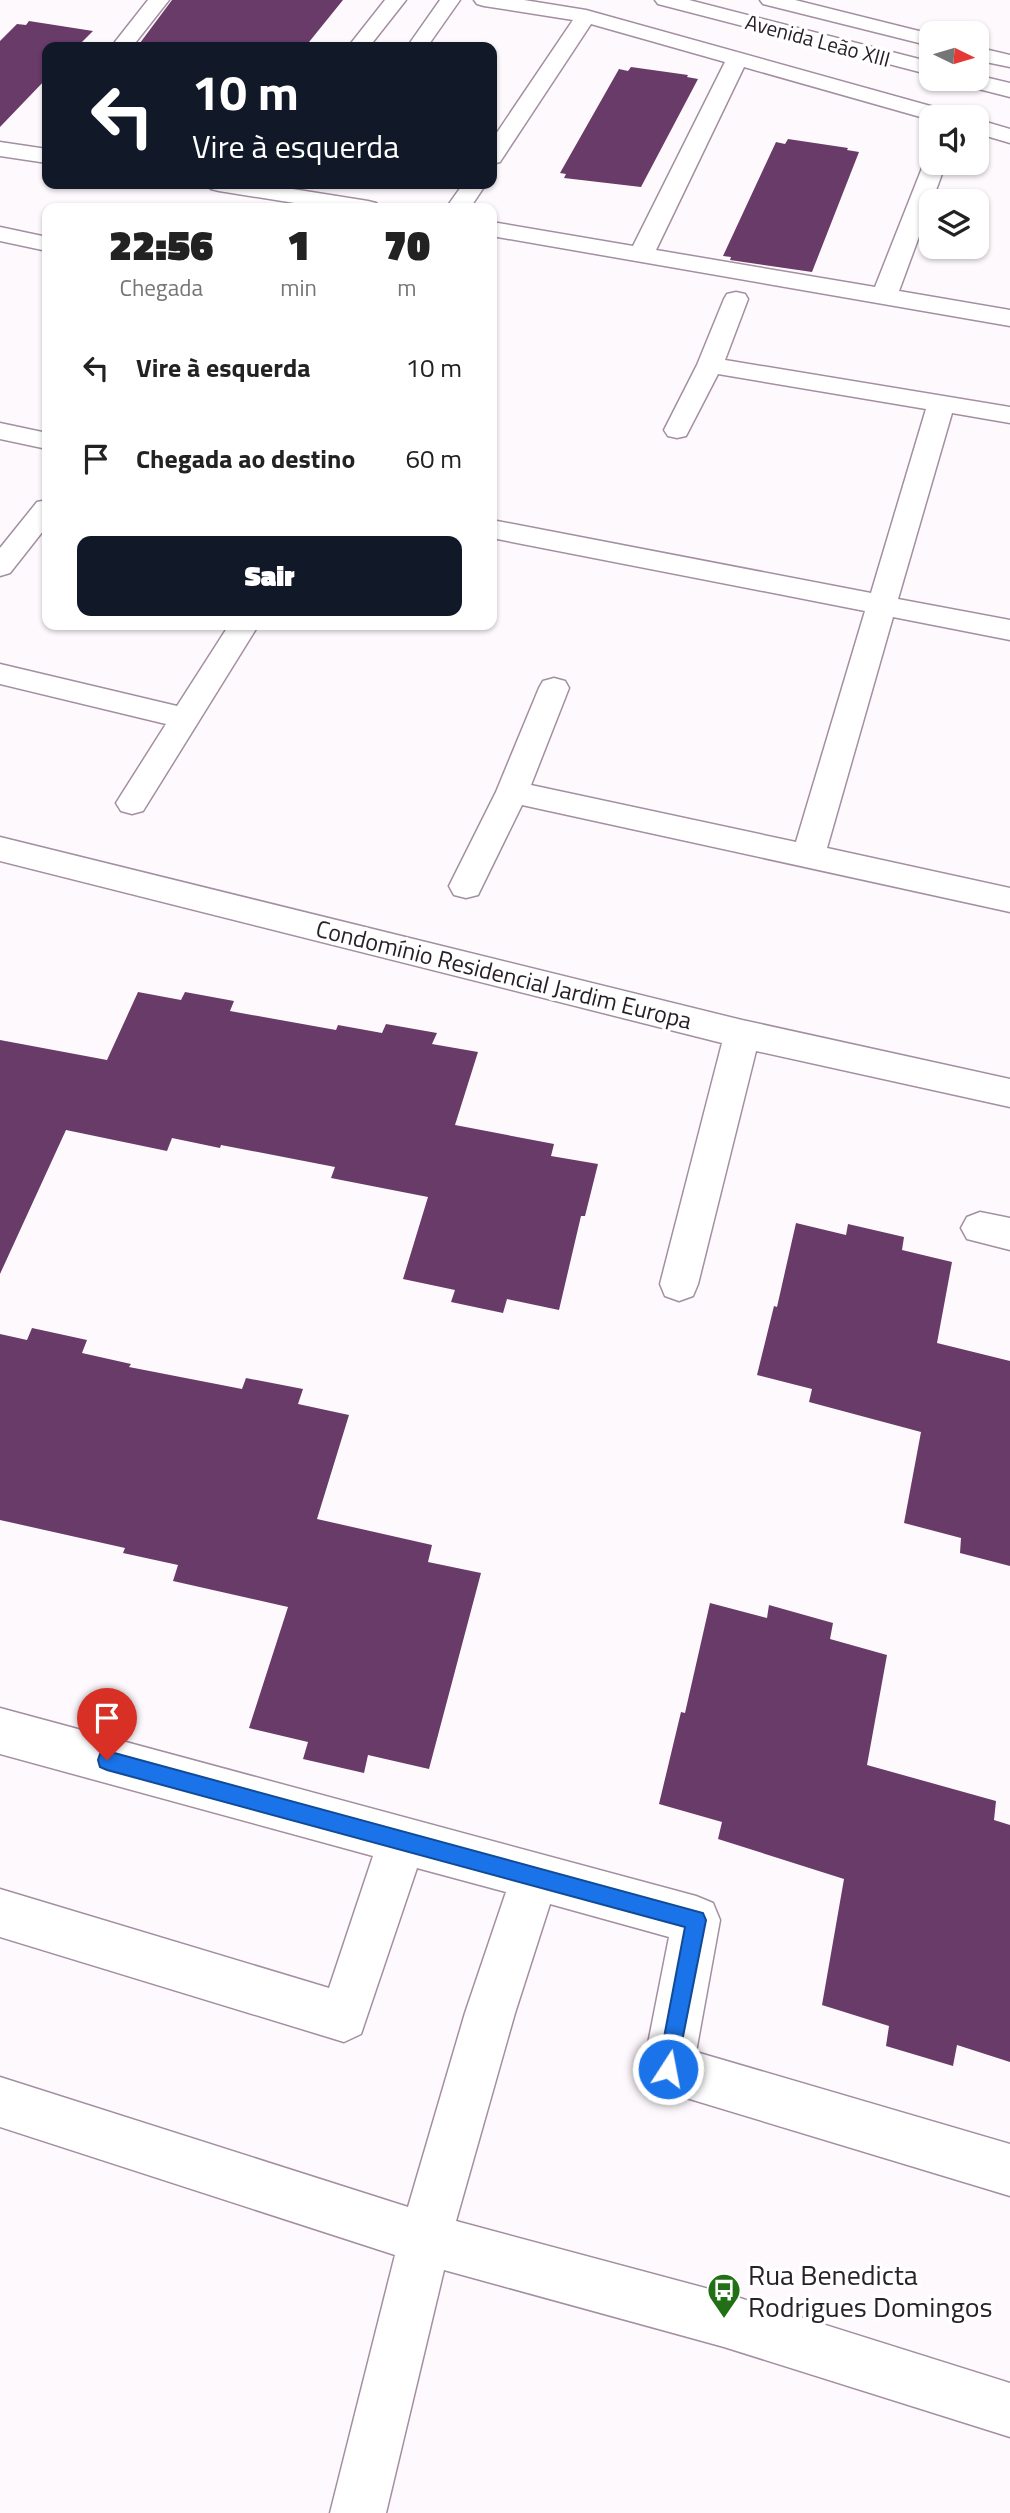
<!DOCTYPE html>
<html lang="pt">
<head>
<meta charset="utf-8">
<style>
	:root { --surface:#fff; --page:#f2f2f2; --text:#222; --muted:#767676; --accent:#111827 }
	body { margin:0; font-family:"Titillium Web",sans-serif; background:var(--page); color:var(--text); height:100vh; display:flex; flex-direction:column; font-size:26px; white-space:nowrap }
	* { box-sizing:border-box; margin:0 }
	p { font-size:23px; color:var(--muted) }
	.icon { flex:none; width:38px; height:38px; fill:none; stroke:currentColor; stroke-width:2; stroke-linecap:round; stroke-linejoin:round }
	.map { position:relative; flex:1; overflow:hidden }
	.sheet { position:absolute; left:42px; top:203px; width:455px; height:427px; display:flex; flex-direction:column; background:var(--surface); border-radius:14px; box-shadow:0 2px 5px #0004 }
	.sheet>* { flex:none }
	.hud { position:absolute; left:42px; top:42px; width:455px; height:147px; border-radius:14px; box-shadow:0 2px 5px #0004; background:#111827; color:#fff; overflow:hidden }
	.needle { width:46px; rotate:95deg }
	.tools { position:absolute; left:919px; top:21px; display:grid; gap:14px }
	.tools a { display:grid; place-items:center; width:70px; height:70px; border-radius:14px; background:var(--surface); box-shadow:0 2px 5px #0004; font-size:35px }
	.pin { position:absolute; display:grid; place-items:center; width:60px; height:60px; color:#fff; margin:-72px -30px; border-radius:50% 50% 50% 0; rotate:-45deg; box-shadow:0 0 7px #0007 }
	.pin .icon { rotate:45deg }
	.me { position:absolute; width:77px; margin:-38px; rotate:11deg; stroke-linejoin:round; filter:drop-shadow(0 0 5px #0008) }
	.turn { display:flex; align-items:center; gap:24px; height:147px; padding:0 35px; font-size:32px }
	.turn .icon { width:91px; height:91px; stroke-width:2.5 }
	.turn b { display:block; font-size:49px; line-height:60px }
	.eta { display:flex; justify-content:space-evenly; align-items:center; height:119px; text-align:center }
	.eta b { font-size:42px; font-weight:800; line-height:49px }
	.cta { display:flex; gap:14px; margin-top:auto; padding:14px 35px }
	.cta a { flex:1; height:80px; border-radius:14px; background:var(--accent); color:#fff; font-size:28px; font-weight:800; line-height:80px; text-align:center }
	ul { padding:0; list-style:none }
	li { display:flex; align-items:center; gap:21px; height:91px; padding:0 35px }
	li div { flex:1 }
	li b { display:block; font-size:26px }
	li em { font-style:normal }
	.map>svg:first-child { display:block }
</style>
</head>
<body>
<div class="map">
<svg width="1010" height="2513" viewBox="0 0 1010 2513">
	<rect width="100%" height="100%" fill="#fef9fd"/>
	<!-- building -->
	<path fill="#693b68" d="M172,0H343L305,47H137Z
		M29,21L93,31L77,47H47V78L0,127V41L17,24L26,25Z
		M631,67L688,75L687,77L698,79L641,187L564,178L566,174L560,173L619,69L628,71Z
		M788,139L848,148L847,150L859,152L812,272L730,260L731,257L723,256L776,142L785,144Z
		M138,992L181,1000L185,992L234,1001L230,1011L336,1030L338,1025L382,1033L386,1024L437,1033L432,1044L478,1052L455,1125L554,1144L551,1156L598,1164L585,1216H581L559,1310L507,1299L503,1313L451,1302L455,1290L403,1279L428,1197L331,1178L335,1167L221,1145L220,1148L172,1138L167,1151L66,1130L0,1274V1040L107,1060Z
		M796,1223L846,1235L848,1224L904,1237L902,1250L952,1262L937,1343L1010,1361V1566L960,1553L961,1538L904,1523L921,1432L809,1402L812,1389L757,1375L774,1306L777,1307Z
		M32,1328L87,1340L82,1353L131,1364L129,1367L242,1389L246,1378L303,1389L298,1404L349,1415L317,1519L432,1545L428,1562L481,1573L429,1769L368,1755L364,1773L303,1759L308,1742L249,1728L288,1607L173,1581L178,1565L123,1553L125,1548L0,1520V1334L27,1340Z
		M710,1603L767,1618L769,1605L833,1623L830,1639L887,1655L867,1765L996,1801L994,1820L1010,1825V2062L957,2045L953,2066L886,2046L889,2026L822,2005L844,1879L718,1839L722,1822L659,1804L681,1712L685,1713Z"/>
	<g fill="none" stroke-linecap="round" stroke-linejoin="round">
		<defs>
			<path id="minor" d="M148,0H169L132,47H111Z
				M385,0H406L369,47H348Z
				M440,0H460L427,47H407Z
				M474,0H524L586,10L952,112L955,117H931V120L744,67L656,250L875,287L924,163L931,157V163H946L899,291L1010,310V326L492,236V222L633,246L725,62L591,24L500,162L492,164V140L573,20L484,6L477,4Z
				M655,0H689L931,62V75L658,4Z
				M760,0H795L931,34V46L763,4Z
				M976,47L1010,55V67L976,60Z
				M976,75L1010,83V97L959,84L956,79H976Z
				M976,119L1010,129V143L976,133Z
				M0,142L47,149V163L0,156Z
				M207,184H261L368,201L376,203L380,208H326L219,191L211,189Z
				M463,184H486L470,208H446Z
				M0,227L47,237V251L0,241Z
				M736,292L745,294L748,299L725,360L1010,407V423L952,413L898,599L1010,620V640L893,617L827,848L1010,888V912L522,805L478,895L466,898L454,895L449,886L496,792L539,688L543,681L554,678L565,681L569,688L531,785L796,842L865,611L492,538V520L871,593L926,409L718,374L686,436L677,438L668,436L664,430L697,365L724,299L727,294Z
				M0,423L47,433V449L0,439Z
				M47,500V526L10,573L0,576V548L37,502Z
				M229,625H253L256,629L143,811L132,814L121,811L116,803L166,724L0,684V664L177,706Z
				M0,837L742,1020L1010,1079V1107L756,1051L698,1284L693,1296L679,1301L665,1296L660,1284L722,1043L0,861Z
				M980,1212L1010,1218V1250L967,1239L961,1228L967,1217Z
				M0,1708L696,1896L713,1903L720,1920L696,2052L1010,2144V2196L650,2087L643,2069L669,1937L550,1904L515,2013L456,2221L724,2293L1010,2383V2437L724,2347L444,2270L386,2513H330L395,2255L0,2127V2077L408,2207L465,2013L506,1892L417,1868L361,2034L344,2042L0,1937V1889L329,1988L373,1856L0,1754Z"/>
		</defs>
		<!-- minor casing -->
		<use href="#minor" stroke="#a38fa1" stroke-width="3"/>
		<!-- minor -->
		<use href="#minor" fill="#fff" fill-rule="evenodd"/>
	</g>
	<!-- route -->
	<path fill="#1a73e8" stroke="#114b97" stroke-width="2" d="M107,1751L703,1913L706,1920L675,2077L668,2080L661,2077L658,2069L685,1927L107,1770L100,1767L98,1760L100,1754Z"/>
	<!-- icons -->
	<defs>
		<symbol id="bus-pin" viewBox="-11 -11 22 30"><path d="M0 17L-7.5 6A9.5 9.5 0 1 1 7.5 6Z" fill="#217015" stroke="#fff"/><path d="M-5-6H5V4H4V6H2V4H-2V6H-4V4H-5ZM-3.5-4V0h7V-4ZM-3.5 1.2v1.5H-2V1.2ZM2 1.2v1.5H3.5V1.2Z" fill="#fff"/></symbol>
	</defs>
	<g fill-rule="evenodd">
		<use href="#bus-pin" x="705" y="2271" width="38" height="52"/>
	</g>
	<g text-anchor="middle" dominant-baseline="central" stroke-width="7" stroke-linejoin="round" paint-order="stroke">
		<!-- far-street labels -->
		<g font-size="21" fill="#282128" stroke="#fff">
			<text transform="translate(818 40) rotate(15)">Avenida Leão XIII</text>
		</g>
		<!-- street labels -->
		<g font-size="24" fill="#282128" stroke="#fff">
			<text transform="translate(504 974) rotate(14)">Condomínio Residencial Jardim Europa</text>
		</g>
		<!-- near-poi labels -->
		<g font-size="28" fill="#282128" stroke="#fff" text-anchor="start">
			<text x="748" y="2274">Rua Benedicta<tspan x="748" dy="32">Rodrigues Domingos</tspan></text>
		</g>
	</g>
</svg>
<div class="tools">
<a><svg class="needle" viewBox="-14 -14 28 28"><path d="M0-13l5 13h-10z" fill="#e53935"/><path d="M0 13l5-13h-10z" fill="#767676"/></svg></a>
<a><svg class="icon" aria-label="sound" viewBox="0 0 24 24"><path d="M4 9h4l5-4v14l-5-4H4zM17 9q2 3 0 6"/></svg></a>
<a><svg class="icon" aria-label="layers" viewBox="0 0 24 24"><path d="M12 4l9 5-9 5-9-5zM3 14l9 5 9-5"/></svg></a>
</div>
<div class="pin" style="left:107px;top:1760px;background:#d93025"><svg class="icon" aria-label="arrive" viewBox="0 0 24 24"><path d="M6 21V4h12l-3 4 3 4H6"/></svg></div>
<svg class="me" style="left:668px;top:2069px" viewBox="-20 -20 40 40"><circle r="17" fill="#1a73e8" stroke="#fff" stroke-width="3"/><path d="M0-11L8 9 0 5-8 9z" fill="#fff"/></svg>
<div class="hud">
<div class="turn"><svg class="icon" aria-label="left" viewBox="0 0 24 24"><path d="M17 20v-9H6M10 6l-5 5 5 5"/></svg><div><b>10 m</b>Vire à esquerda</div></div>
</div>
<section class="sheet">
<div class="eta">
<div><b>22:56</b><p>Chegada</p></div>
<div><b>1</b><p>min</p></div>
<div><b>70</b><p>m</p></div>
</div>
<ul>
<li><svg class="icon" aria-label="left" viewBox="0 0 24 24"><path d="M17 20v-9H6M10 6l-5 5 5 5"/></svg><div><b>Vire à esquerda</b></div><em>10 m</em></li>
<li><svg class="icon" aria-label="arrive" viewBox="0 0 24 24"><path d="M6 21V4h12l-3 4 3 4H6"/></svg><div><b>Chegada ao destino</b></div><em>60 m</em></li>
</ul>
<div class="cta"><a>Sair</a></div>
</section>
</div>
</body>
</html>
